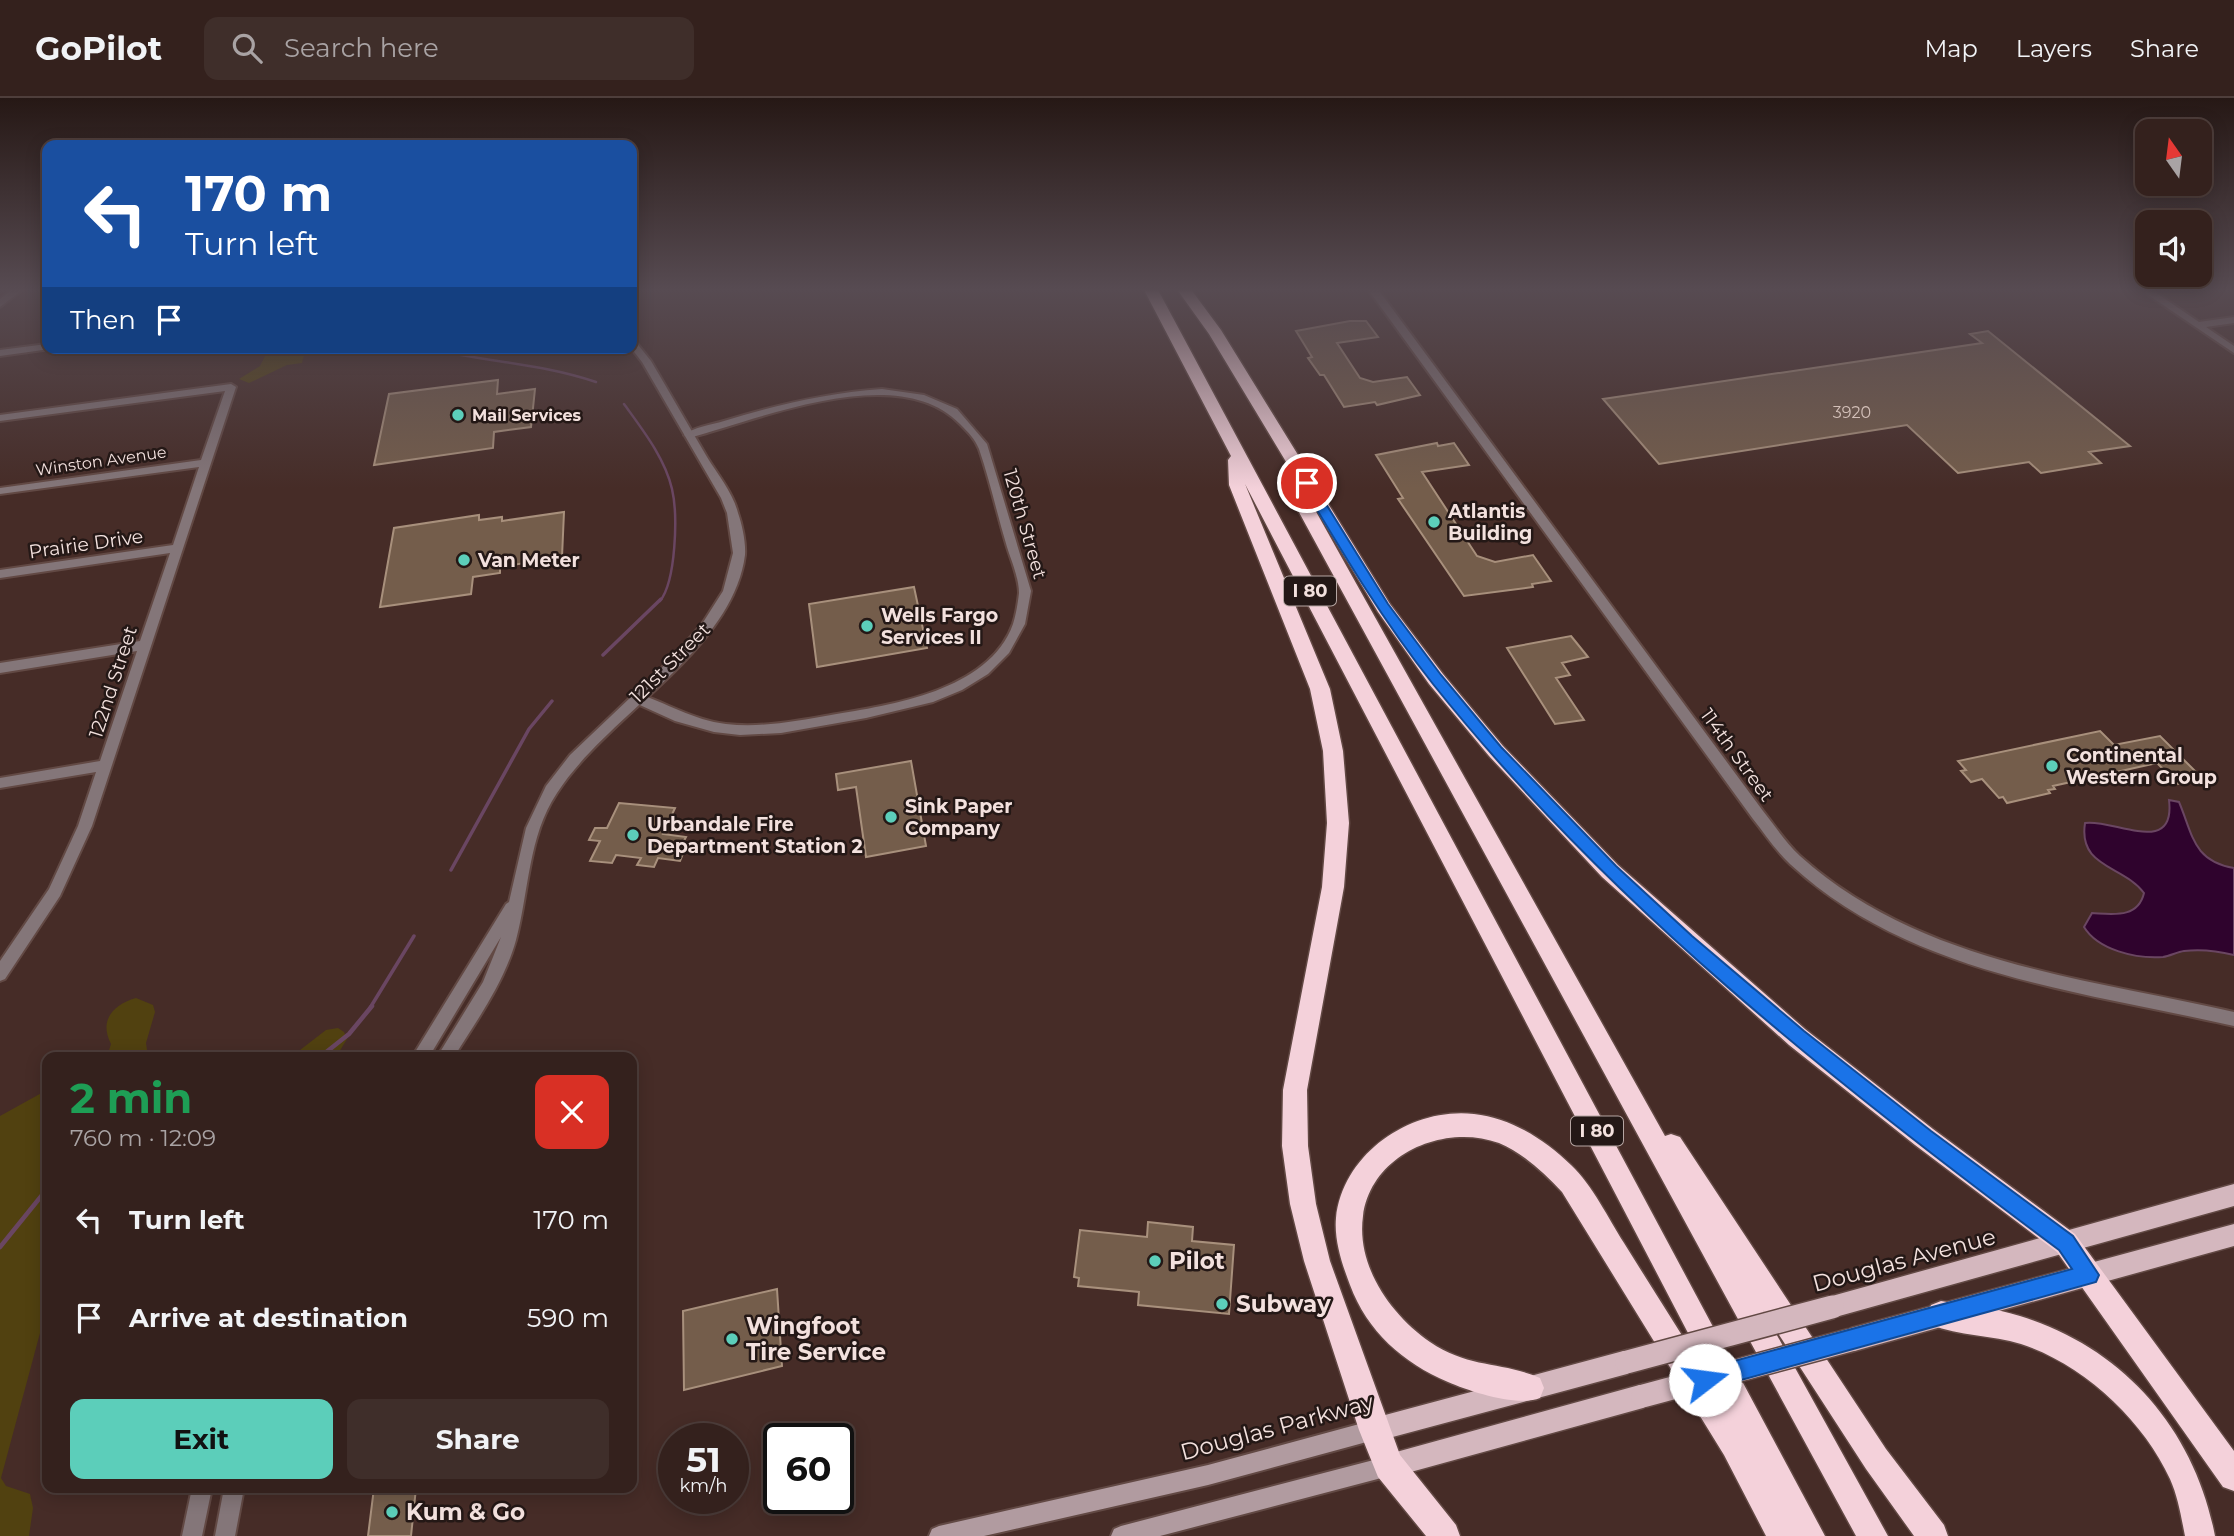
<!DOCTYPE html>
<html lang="en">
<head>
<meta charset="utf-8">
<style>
	:root { --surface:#34211d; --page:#3f2e2a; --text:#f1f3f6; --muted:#a9a3a4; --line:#4e3e3b; --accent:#5cceba }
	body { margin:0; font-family:Montserrat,sans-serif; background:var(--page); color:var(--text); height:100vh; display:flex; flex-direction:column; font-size:26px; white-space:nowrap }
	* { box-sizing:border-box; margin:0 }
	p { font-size:23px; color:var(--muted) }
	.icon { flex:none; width:38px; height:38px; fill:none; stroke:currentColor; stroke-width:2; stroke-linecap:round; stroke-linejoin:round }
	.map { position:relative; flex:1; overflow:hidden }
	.side { position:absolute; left:42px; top:954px; width:595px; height:441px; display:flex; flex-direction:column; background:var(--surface); border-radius:14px; box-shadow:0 4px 18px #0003,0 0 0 2px var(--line) }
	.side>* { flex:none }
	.guide { position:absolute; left:42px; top:42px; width:595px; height:214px; border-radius:14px; box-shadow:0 4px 18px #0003,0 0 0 2px var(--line); background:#1a4fa0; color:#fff; overflow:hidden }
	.needle { width:46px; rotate:346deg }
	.controls { position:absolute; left:2135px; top:21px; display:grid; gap:14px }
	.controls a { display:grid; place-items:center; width:77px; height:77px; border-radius:14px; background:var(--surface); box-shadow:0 4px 18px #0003,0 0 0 2px var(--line); font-size:35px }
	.speed { position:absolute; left:658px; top:1325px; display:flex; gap:14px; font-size:35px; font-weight:700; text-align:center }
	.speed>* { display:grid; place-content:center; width:91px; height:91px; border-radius:50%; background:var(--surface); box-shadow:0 4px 18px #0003,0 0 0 2px var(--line); line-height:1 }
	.speed small { font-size:18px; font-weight:400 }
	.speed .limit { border:4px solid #111; border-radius:10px; background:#fff; color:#111 }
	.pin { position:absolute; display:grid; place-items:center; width:60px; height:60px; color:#fff; margin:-30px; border:4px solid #fff; border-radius:50%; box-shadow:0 2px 7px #0007 }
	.me { position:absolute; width:77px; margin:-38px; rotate:75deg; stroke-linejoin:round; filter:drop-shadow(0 0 5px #0008) }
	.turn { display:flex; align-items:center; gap:24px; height:147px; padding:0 28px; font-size:32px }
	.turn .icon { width:91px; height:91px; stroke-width:2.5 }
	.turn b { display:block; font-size:49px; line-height:60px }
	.then { display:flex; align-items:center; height:66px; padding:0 28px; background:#0003; gap:14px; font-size:26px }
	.round { display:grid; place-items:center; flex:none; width:74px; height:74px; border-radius:14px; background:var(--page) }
	.overview { display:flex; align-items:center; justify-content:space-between; height:119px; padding:0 28px }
	h1 { font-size:42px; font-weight:700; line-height:52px; color:#1e9e55 }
	.cta { display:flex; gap:14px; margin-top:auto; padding:14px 28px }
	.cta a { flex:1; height:80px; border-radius:14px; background:var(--accent); color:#111; font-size:28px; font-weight:700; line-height:80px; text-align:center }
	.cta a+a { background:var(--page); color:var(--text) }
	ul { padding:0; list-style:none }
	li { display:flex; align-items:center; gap:21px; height:98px; padding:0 28px }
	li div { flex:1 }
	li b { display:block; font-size:26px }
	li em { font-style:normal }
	header { display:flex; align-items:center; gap:42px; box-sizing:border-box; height:98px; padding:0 35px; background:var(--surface); border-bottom:2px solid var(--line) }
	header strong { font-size:33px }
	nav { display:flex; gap:38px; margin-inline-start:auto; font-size:24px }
	.search { width:490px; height:63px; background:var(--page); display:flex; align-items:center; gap:18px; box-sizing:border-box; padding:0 24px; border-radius:14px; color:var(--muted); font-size:26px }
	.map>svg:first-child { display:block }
</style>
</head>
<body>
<header>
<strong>GoPilot</strong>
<div class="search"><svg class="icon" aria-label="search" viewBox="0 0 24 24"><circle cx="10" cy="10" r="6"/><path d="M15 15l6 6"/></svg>Search here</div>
<nav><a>Map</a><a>Layers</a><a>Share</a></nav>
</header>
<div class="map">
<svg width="2234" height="1438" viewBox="0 0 2234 1438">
	<rect width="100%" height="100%" fill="#462c27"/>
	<!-- green -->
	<path fill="#514110" d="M269,250H306L302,265L287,267L249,285L239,281L260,268Z
		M136,900L153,907L155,914L146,945L148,959H107L111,946C99,923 112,907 136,900Z
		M338,930L344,934L347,941L336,959H291L326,932Z
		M47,992V1209L1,1380L6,1388L30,1396L33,1410L29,1438H0V1018Z"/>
	<!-- water -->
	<path fill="#2f032d" stroke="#6a4662" stroke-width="2" d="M2169,702L2179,704C2193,737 2193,763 2234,770V857C2218,853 2201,851 2184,853C2177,854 2170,858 2163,859C2136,861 2098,852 2084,829L2092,815C2112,816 2138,821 2144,795C2123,767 2078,770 2085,725C2112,720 2176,760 2169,702Z"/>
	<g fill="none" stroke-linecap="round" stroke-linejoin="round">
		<!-- stream-far2 -->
		<path stroke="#6a4662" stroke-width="2.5" d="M427,250C484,264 541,265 596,284
			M624,306C642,331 665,360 672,391C678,417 676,483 660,503"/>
		<!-- stream-far1 -->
		<path stroke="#6a4662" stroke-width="3.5" d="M603,557L661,501
			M451,772L529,631L552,603
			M370,910L414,838"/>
		<!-- stream -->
		<path stroke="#6a4662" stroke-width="4.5" d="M320,959L349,936L372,908
			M0,1149L47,1091"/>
	</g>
	<!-- building -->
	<path fill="#745d4b" stroke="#a8907c" stroke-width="2" d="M1350,223H1366L1378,239L1337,245L1360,280L1373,284L1407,279L1420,297L1377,307L1375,304L1344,309L1324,277H1320L1308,260L1312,259L1296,233Z
		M1988,233L2130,348L2089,354L2101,365L2041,375L2029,364L1958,375L1907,327L1659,366L1603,301L1982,245L1970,236Z
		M498,282L497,296L535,291L531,329L494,334L493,350L374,367L389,296Z
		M1437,345L1438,348L1454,345L1469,367L1422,374L1477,458L1495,464L1533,457L1551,483L1532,486L1533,489L1464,498L1398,401L1403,400L1376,357Z
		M564,414L562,459L500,469V475L473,479L471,496L380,509L394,430L479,417V422L502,419V423Z
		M914,489L927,550L817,569L809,506Z
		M1571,538L1588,559L1562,565L1570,577L1556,580L1584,622L1555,626L1507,550Z
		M2100,633L2114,647L2160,638L2203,681L2178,686L2157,665L2053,688L2055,691L2048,692L2050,695L2007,705L2003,699L1999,700L1982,681L1971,684L1961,673L1966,672L1958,663Z
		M911,663L926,748L866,759L856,689L838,692L836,676Z
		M619,705L675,710L663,736L686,739L680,750L685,751L680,763L658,760L654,769L637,767L641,760L616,757L612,765L590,763L600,743L589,742L595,730H607Z
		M1148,1124L1193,1129L1192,1143L1234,1147L1229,1216L1138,1207L1139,1194L1078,1188L1079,1180L1074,1179L1080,1132L1147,1139Z
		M777,1191L782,1268L684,1292L683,1213Z
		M374,1390H416L411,1438H368Z"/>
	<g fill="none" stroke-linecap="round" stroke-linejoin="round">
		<defs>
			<path id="minor" d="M14,190H25L0,209V201Z
				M2138,190H2149L2199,224L2234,219V225L2206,229L2234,248V255Z
				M47,246V250L50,251L0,258V252Z
				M231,286L236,289L92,728L60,798L5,881L0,883V863L49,791L78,728L96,674L0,690V680L100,663L137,553L0,575V565L140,543L170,455L0,480V472L173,447L199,369L0,396V390L201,362L225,293L0,323V317Z
				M882,291L924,297L957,311L987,346L1031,493L1025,526L1009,555L988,576L962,592L933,604L866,620L781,635L740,637L714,634L675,623L631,603L630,600L636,595C667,605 693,622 726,626C761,630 797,623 831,617C891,607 989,593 1013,526C1016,517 1018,504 1019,495C1019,480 1011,462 1007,449C997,416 990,383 979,351C975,341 968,334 960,326C898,262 761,321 689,340L684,337C694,329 711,327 724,323C776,307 827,295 882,291Z"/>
			<path id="tertiary" d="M1367,190H1377L1763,713C1775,728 1786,745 1800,758C1919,865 2084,880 2234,914V928C2081,893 1910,877 1790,766C1776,753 1765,736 1753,721Z
				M632,242L635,243L651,263C670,295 688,327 707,359C718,377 733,395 738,415C742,426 746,445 745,457C733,552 607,617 557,695C528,738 529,794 516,842C504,885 477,922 454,959H437L483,884L501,839L429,959H412L506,806L509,804L526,730L546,688L570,657L672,560L702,526L723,493L733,455L727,415L721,400L642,264L631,250Z
				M192,1390H212L202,1438H182Z
				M224,1390H244L235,1438H215Z"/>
			<path id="secondary" d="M1374,1322L1381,1325L1384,1332L1381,1339L1374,1342L1208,1387L984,1438H929L932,1431L939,1428L1208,1367Z
				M1389,1358L1396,1361L1399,1368L1396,1375L1389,1378L1160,1438H1111L1114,1431L1121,1428Z"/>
			<path id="primary" d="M2234,1086V1108L1832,1220L1824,1217L1821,1209L1824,1201L1832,1198Z
				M2234,1126V1148L1851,1254L1843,1250L1839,1242L1843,1234L1851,1230Z
				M1627,1252L1635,1256L1639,1264L1635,1272L1627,1276L1374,1344L1365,1341L1362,1332L1365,1323L1374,1320Z
				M1643,1286L1651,1290L1655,1298L1651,1306L1643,1310L1389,1380L1380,1377L1377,1368L1380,1359L1389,1356Z"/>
			<path id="motorway" d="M1143,190H1157L1825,1438H1766L1724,1357L1562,1094C1544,1075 1523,1055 1499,1045C1444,1025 1371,1056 1363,1118C1356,1168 1391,1217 1430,1244C1470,1271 1501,1263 1540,1280L1544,1290L1540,1300C1518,1309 1471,1294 1448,1284C1403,1265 1367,1233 1350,1187C1342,1166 1334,1142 1336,1120C1343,1055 1411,1009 1474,1016C1511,1020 1544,1041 1571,1067C1593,1088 1608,1120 1624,1145C1657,1198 1690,1250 1723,1302L1245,386L1330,591L1343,653L1349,725L1344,789L1307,992L1308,1048L1316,1106L1330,1163L1400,1357L1456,1427L1460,1438H1426L1378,1379L1359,1332L1304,1163L1290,1106L1282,1048L1283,992L1322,789L1327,725L1323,653L1310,591L1229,387L1228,362L1231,358Z
				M1176,190H1190L1221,232L1390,506L1443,576L1503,648L1618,767L1805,931L1933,1031L2075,1136L2234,1353V1393L2223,1389L2057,1154L1915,1047L1789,947L1602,779L1489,658L1429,586L1378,514L1300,385L1665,1038L1671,1036L1680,1039L1886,1351L1944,1427L1948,1438H1914L1866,1371L1763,1212L1888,1438H1856L1282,383L1290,378L1297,382L1209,236Z
				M1941,1203C1967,1207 1994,1210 2020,1218C2124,1250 2195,1332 2215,1438H2185C2181,1418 2178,1399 2170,1381C2143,1322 2083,1266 2021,1246C1992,1237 1959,1238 1931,1227L1927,1217L1931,1207Z"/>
		</defs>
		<!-- minor casing -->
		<use href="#minor" stroke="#624944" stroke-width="4"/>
		<!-- tertiary casing -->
		<use href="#tertiary" stroke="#624944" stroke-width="4"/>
		<!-- secondary casing -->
		<use href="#secondary" stroke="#624944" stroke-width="4"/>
		<!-- primary casing -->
		<use href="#primary" stroke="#624944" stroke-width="3"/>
		<!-- motorway casing -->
		<use href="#motorway" stroke="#624944" stroke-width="3"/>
		<!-- minor -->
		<use href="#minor" fill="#847679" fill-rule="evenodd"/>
		<!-- tertiary -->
		<use href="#tertiary" fill="#847679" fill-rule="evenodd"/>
		<!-- secondary -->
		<use href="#secondary" fill="#b19ba0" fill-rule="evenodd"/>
		<!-- primary -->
		<use href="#primary" fill="#d4b7be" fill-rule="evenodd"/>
		<!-- motorway -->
		<use href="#motorway" fill="#f4d1da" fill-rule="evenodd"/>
		<defs>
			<path id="primary-bridge" d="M1627,1264L1832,1209
				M1643,1298L1851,1242"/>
		</defs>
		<!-- primary-bridge casing -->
		<use href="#primary-bridge" stroke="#624944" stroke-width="26" stroke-linecap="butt"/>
		<!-- primary-bridge -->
		<use href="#primary-bridge" stroke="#d4b7be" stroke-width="23"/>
	</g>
	<!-- sky -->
	<linearGradient id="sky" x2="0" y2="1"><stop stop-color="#261815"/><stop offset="0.49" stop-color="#574b52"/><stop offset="1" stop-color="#574b52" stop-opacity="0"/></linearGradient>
	<rect width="2234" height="391" fill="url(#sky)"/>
	<!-- route -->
	<path fill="#1a73e8" stroke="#114b97" stroke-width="2" d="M1307,381L1313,385L1388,506L1441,577L1501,649L1616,768L1692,838L1804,933L1931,1033L2073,1138L2099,1177L2096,1184L1705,1292L1698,1289L1694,1282L1698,1274L1705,1271L2072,1171L2059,1152C1833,983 1610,808 1433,586C1383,523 1342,454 1301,385Z"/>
	<!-- markers -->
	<g fill="#5cceba" stroke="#241816" stroke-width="2.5">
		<circle cx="458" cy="317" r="7"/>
		<circle cx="1434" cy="424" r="7"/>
		<circle cx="464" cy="462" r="7"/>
		<circle cx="867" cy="528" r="7"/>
		<circle cx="2052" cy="668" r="7"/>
		<circle cx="891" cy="719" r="7"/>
		<circle cx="633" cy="737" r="7"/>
		<circle cx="1155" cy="1163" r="7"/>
		<circle cx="1222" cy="1206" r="7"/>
		<circle cx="732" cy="1241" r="7"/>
		<circle cx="392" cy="1414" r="7"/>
	</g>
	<g text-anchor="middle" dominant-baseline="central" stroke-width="5" stroke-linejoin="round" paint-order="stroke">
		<!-- number labels -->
		<g font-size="16" fill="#d3c0b9">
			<text x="1852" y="314">3920</text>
		</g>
		<!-- far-poi labels -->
		<g font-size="16" font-weight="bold" fill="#f3e1de" stroke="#241816" text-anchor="start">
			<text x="472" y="317">Mail Services</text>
		</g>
		<!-- far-street labels -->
		<g font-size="16" fill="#f3e1de" stroke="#241816">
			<text transform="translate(101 363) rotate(-8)">Winston Avenue</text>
		</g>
		<!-- shield labels -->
		<g fill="#241816" stroke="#b5a5a2" stroke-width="2">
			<rect x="1284" y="478.5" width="52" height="29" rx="5"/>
			<rect x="1571" y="1018.5" width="52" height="29" rx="5"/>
		</g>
		<g font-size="18" font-weight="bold" fill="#f3e1de">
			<text x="1310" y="493">I 80</text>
			<text x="1597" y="1033">I 80</text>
		</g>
		<!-- poi labels -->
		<g font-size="19" font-weight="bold" fill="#f3e1de" stroke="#241816" text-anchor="start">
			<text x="1448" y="413">Atlantis<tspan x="1448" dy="22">Building</tspan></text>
			<text x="478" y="462">Van Meter</text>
			<text x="881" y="517">Wells Fargo<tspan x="881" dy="22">Services II</tspan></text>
			<text x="2066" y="657">Continental<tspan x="2066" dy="22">Western Group</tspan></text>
			<text x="905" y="708">Sink Paper<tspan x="905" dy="22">Company</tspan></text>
			<text x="647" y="726">Urbandale Fire<tspan x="647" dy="22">Department Station 2</tspan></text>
		</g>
		<!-- street labels -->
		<g font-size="19" fill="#f3e1de" stroke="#241816">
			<text transform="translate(1025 426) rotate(74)">120th Street</text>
			<text transform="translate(86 446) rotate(-8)">Prairie Drive</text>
			<text transform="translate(670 565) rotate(-45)">121st Street</text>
			<text transform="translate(113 584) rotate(-72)">122nd Street</text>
			<text transform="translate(1737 657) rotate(54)">114th Street</text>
		</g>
		<!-- near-street labels -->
		<g font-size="23" fill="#f3e1de" stroke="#241816">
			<text transform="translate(1904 1162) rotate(-15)">Douglas Avenue</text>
			<text transform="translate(1277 1329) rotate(-15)">Douglas Parkway</text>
		</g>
		<!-- near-poi labels -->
		<g font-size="23" font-weight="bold" fill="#f3e1de" stroke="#241816" text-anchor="start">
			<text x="1169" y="1163">Pilot</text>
			<text x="1236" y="1206">Subway</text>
			<text x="746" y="1228">Wingfoot<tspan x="746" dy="26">Tire Service</tspan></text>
			<text x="406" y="1414">Kum &amp; Go</text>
		</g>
	</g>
</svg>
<div class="controls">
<a><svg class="needle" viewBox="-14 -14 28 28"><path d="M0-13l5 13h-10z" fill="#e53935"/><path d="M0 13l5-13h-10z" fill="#a9a3a4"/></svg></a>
<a><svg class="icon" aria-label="sound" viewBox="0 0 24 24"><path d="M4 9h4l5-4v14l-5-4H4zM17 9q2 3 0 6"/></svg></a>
</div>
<div class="speed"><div>51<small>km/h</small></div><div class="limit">60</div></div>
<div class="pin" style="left:1307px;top:385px;background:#d93025"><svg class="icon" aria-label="arrive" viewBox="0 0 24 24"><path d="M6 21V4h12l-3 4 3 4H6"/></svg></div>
<svg class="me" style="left:1705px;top:1282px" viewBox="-20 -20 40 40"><circle r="19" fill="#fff"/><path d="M0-13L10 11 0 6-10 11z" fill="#1a73e8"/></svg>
<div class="guide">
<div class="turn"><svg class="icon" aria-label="left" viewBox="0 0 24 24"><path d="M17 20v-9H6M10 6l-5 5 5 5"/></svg><div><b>170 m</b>Turn left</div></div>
<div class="then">Then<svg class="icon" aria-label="arrive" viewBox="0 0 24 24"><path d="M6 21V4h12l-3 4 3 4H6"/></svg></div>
</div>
<section class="side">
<div class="overview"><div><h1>2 min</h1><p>760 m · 12:09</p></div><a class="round" style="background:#d93025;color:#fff"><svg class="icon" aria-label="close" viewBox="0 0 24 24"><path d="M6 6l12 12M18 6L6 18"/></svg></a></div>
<ul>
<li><svg class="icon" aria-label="left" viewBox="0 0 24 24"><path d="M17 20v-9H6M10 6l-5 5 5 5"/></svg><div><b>Turn left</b></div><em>170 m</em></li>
<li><svg class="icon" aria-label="arrive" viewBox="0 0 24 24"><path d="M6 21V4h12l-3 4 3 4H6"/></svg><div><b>Arrive at destination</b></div><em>590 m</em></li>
</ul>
<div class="cta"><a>Exit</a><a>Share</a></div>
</section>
</div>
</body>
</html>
